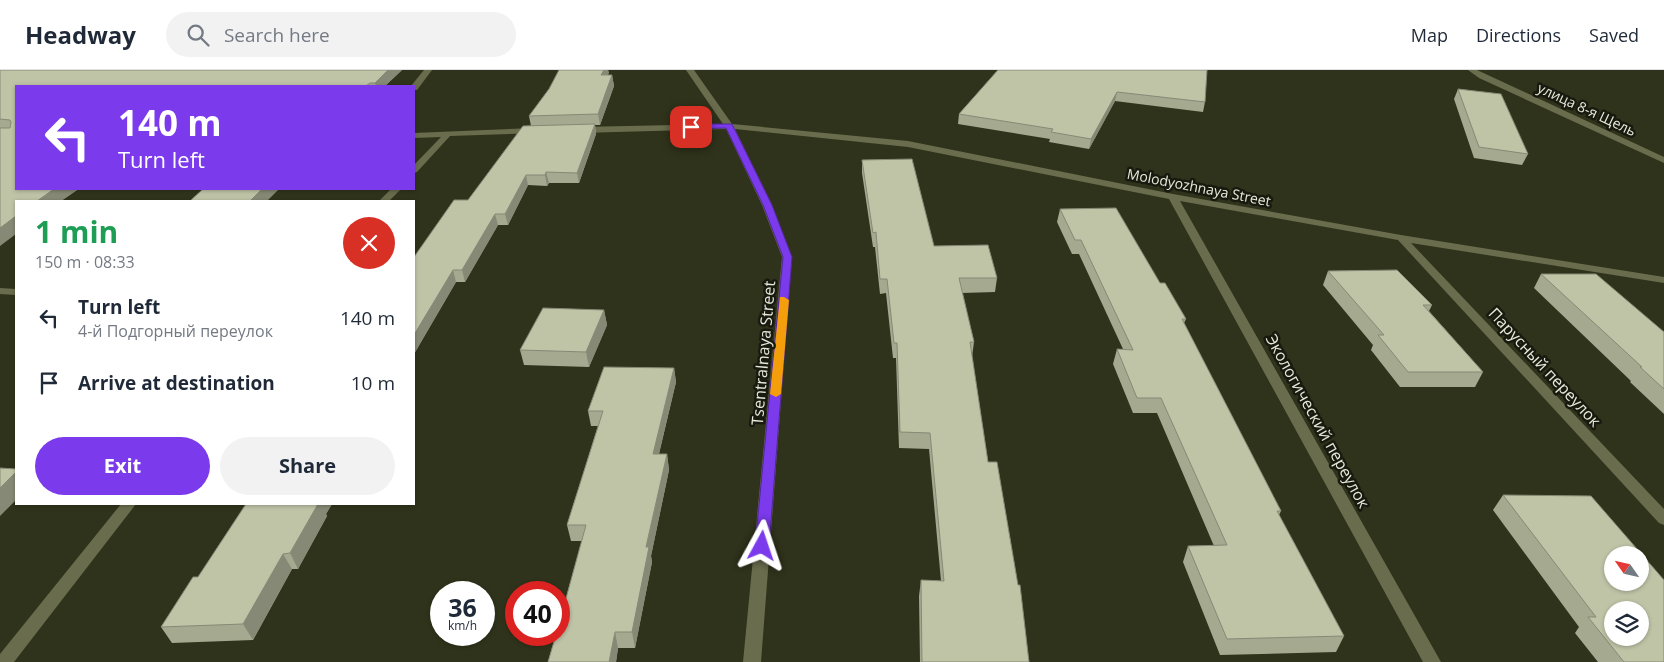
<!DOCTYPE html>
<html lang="en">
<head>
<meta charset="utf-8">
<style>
	:root { --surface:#fff; --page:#f2f2f3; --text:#1f2937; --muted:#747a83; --line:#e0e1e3; --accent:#7c3aed }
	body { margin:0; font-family:"Open Sans",sans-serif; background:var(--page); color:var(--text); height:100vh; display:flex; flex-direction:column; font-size:19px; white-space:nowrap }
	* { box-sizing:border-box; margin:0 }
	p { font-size:16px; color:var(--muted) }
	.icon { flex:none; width:28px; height:28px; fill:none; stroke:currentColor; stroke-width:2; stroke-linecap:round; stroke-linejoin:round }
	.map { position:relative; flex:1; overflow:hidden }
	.details { position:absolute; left:15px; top:130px; width:400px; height:305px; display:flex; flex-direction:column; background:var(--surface); border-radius:0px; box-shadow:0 1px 4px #0004 }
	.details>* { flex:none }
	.hud { position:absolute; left:15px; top:15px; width:400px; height:105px; border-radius:0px; box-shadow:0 1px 4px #0004; background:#7c3aed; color:#fff; overflow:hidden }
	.needle { width:32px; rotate:304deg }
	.buttons { position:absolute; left:1604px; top:476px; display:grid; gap:10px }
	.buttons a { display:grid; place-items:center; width:45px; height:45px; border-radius:50%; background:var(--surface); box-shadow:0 1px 4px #0004; font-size:25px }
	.speed { position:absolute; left:430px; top:511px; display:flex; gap:10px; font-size:25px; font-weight:700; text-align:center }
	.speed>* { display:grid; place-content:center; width:65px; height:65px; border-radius:50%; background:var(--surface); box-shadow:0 1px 4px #0004; line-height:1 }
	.speed small { font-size:12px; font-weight:400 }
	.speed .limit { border:8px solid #d22; background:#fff; color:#111 }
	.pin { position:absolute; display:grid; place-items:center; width:42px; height:42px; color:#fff; margin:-21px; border-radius:10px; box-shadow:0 2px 8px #0006 }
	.me { position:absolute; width:55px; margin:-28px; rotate:5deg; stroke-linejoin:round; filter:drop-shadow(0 0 4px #0008) }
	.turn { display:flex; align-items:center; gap:18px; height:105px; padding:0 20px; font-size:22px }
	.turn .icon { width:65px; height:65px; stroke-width:2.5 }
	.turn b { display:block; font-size:35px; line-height:42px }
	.round { display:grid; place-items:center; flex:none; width:52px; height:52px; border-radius:26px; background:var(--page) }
	.head { display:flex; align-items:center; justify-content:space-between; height:85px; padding:0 20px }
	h1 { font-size:30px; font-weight:700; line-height:38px; color:#1e9e55 }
	.action { display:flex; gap:10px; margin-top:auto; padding:10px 20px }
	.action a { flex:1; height:58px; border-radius:30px; background:var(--accent); color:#fff; font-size:20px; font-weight:700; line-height:58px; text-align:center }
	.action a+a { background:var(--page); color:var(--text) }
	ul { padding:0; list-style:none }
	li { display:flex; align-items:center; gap:15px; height:65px; padding:0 20px }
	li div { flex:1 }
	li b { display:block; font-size:19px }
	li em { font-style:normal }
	header { display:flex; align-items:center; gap:30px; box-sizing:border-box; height:70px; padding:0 25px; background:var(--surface); border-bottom:1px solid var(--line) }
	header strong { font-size:24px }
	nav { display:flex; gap:28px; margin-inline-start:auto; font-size:18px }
	.search { width:350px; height:45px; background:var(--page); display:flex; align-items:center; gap:12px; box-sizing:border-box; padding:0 18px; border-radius:28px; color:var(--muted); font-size:19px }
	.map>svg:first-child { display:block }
</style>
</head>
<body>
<header>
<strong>Headway</strong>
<div class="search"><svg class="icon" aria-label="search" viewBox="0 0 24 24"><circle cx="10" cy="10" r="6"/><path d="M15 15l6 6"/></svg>Search here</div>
<nav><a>Map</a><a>Directions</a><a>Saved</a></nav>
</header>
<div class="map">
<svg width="1664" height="592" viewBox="0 0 1664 592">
	<rect width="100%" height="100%" fill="#30331b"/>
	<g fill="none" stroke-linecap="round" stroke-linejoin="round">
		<!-- minor -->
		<path fill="#696d4d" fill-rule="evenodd" d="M424,0H432L417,20H414V16H411Z
			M686,0H694L732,54L908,71L1173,124L1401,165L1664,207V213L1411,173L1664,439V455L1659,453L1398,170L1180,131L1441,592H1423L1169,129L908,77L735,59L772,135L792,187L761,592H743L782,187L762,135L726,59L580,63L576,60L580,57L723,54Z
			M1468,0H1477L1664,87V93L1479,8Z
			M535,58L539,61L538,63L450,66L417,102L414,103V95L441,67L414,68V63Z
			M391,119H401L389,131H379Z
			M0,218L16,219V225L0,224Z
			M121,434H136L14,592H0V584Z"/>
	</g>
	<!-- wall -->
	<path fill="#a4a990" d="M0,0H402L385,16H16V119H113L77,120L61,131H16L0,176Z
		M998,0L1205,32L1203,42L1115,31L1089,79L1049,72L1050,69L958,54L959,44Z
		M609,2L608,5H612L614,16L600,55H595L596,64L579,113H549L547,116L528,115L508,155H498L465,212H456L414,284L468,130L531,56L529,46L549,19Z
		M1458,19L1528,84L1522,95L1474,88L1454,29Z
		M862,90L934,176L997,208L995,222L962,223L974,272L972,287L988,392L1029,592H920L919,526L921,510L941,511L929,379L899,378L896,288H893L886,223L880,224L875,177H873L862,103Z
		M1060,139L1160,213L1186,249L1184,253L1281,441L1279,445L1344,566L1336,582L1220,585L1183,492L1188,476H1214L1157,343H1133L1113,294L1117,279H1123L1079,184H1072L1057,152Z
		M1328,201L1432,235L1429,241L1483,302L1475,317H1400L1371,280L1373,275L1323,215Z
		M1541,204L1664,262V344L1630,312L1631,311L1534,218Z
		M604,240L607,255L589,297L524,295L520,280Z
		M674,298L676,312L659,384H667L669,400L651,486L652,492L635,578H618L616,592H548L582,471H571L567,455L598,356H591L588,341Z
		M1503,425L1664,592H1598L1575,563L1579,557L1493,440Z
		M246,434H332L326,444L327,446L298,499H292L253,570L172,573L161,557L198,507Z"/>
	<!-- shaded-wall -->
	<path fill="#868975" d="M388,0H402L385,16H376L375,13Z
		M603,0H608L609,2L603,16L601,5Z
		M612,5L614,16L600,55L598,44Z
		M1117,22L1115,31L1089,79L1091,69Z
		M595,54L596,64L579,113L577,103Z
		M546,102L549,113L547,116L545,105Z
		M526,105L528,115L508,155L505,144Z
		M54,119H76L77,120L61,131H37Z
		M262,119H279L267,131H250Z
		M495,144L498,155L465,212L462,200Z
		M16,146V164L0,176V158Z
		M453,200L456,212L414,284V265Z
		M604,240L607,255L589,297L586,282Z
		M674,298L676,312L655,400L653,384Z
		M667,384L669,400L651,486L652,492L635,578L632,562L646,477Z
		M16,402V430L0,446V418Z
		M318,434H332L326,444L327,446L298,499L290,483Z
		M283,484L292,499L253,570L243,554Z
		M615,562L618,578L616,592H609Z"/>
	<!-- building -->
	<path fill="#bfc4a7" stroke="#868975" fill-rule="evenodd" d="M0,0H388L375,13H370L366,16H16V119H54L37,131H16V146L0,158V58H10L11,52L10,50L0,49Z
		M559,0H604L601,5H612L598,44L529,46L549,19Z
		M998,0H1207L1205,32L1117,22L1091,69L1051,62L1053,59L959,44Z
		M1458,19L1501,24L1528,84L1479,77Z
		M595,54L577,103L546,102L545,105H526L505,144H495L462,200H453L414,265V187L454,130H468L523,56Z
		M912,89L934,176L988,175L997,208H959L974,272H970L988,392H997L1018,515H1020L1029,592H922L921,510L944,511L930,363L900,362L897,273H894L887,209H880L876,162L873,163L862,90Z
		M203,119H262L250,131H190Z
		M1116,138L1160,213H1165L1186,249H1182L1281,441H1277L1344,566L1227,569L1188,476L1227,475L1161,328H1137L1117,279L1133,280L1081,170H1075L1060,139Z
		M1397,200L1432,235H1423L1483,302H1408L1378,265H1384L1328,201Z
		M1541,204H1596L1664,262V319L1640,297H1642Z
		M543,238L604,240L586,282L520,280Z
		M604,297L674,298L653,384H667L646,477H649L632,562H615L609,592H548L556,565H559V554L586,455H567L603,341H588Z
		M0,398L16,399V402L0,418Z
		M1503,425L1591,426L1664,510V592H1624L1588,547H1596ZM1612,485H1640V512H1612ZM1612,540H1640V568H1612Z
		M246,434H318L290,483L283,484L243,554L161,557L193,507H198Z"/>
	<!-- route -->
	<path fill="#7c3aed" stroke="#51269a" d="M732,54L772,135L792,187L769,476L767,480L762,482L757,480L755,476L783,187L763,135L726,58L691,59L688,57L691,54Z"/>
	<!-- slow -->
	<path fill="#f59e0b" d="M780,227H784L789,230L781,324L776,327L770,324Z"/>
	<g text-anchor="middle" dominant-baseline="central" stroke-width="5" stroke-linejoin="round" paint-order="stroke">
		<!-- far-street labels -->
		<g font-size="14" fill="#e7eadb" stroke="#191a0f">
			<text transform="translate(1587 39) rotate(25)">улица 8-я Щель</text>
			<text transform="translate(1199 117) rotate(11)">Molodyozhnaya Street</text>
		</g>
		<!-- street labels -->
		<g font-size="16" fill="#e7eadb" stroke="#191a0f">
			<text transform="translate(763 283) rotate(-85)">Tsentralnaya Street</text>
			<text transform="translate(1545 297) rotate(47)">Парусный переулок</text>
			<text transform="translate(1318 351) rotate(61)">Экологический переулок</text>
		</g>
	</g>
</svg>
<div class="buttons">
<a><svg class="needle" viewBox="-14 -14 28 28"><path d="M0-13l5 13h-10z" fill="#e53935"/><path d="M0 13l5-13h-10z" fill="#747a83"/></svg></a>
<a><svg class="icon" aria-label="layers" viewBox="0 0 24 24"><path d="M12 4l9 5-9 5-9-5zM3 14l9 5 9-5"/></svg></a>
</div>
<div class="speed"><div>36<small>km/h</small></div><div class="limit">40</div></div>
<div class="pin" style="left:691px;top:57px;background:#d93025"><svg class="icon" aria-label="arrive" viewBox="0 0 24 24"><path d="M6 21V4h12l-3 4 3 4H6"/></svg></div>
<svg class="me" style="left:762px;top:476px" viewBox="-20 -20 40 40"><path d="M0-17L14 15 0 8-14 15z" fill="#7c3aed" stroke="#fff" stroke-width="4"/></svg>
<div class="hud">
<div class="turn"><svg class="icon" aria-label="left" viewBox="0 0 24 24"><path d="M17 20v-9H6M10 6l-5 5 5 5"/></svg><div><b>140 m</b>Turn left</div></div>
</div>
<section class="details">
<div class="head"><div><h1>1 min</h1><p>150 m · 08:33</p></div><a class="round" style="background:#d93025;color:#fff"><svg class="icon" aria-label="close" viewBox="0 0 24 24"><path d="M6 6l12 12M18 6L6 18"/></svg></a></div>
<ul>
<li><svg class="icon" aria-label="left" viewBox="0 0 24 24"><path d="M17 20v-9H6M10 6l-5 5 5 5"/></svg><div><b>Turn left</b><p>4-й Подгорный переулок</p></div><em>140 m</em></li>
<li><svg class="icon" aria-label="arrive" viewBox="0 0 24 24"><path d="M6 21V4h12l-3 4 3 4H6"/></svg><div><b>Arrive at destination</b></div><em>10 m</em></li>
</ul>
<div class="action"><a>Exit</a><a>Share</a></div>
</section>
</div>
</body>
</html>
